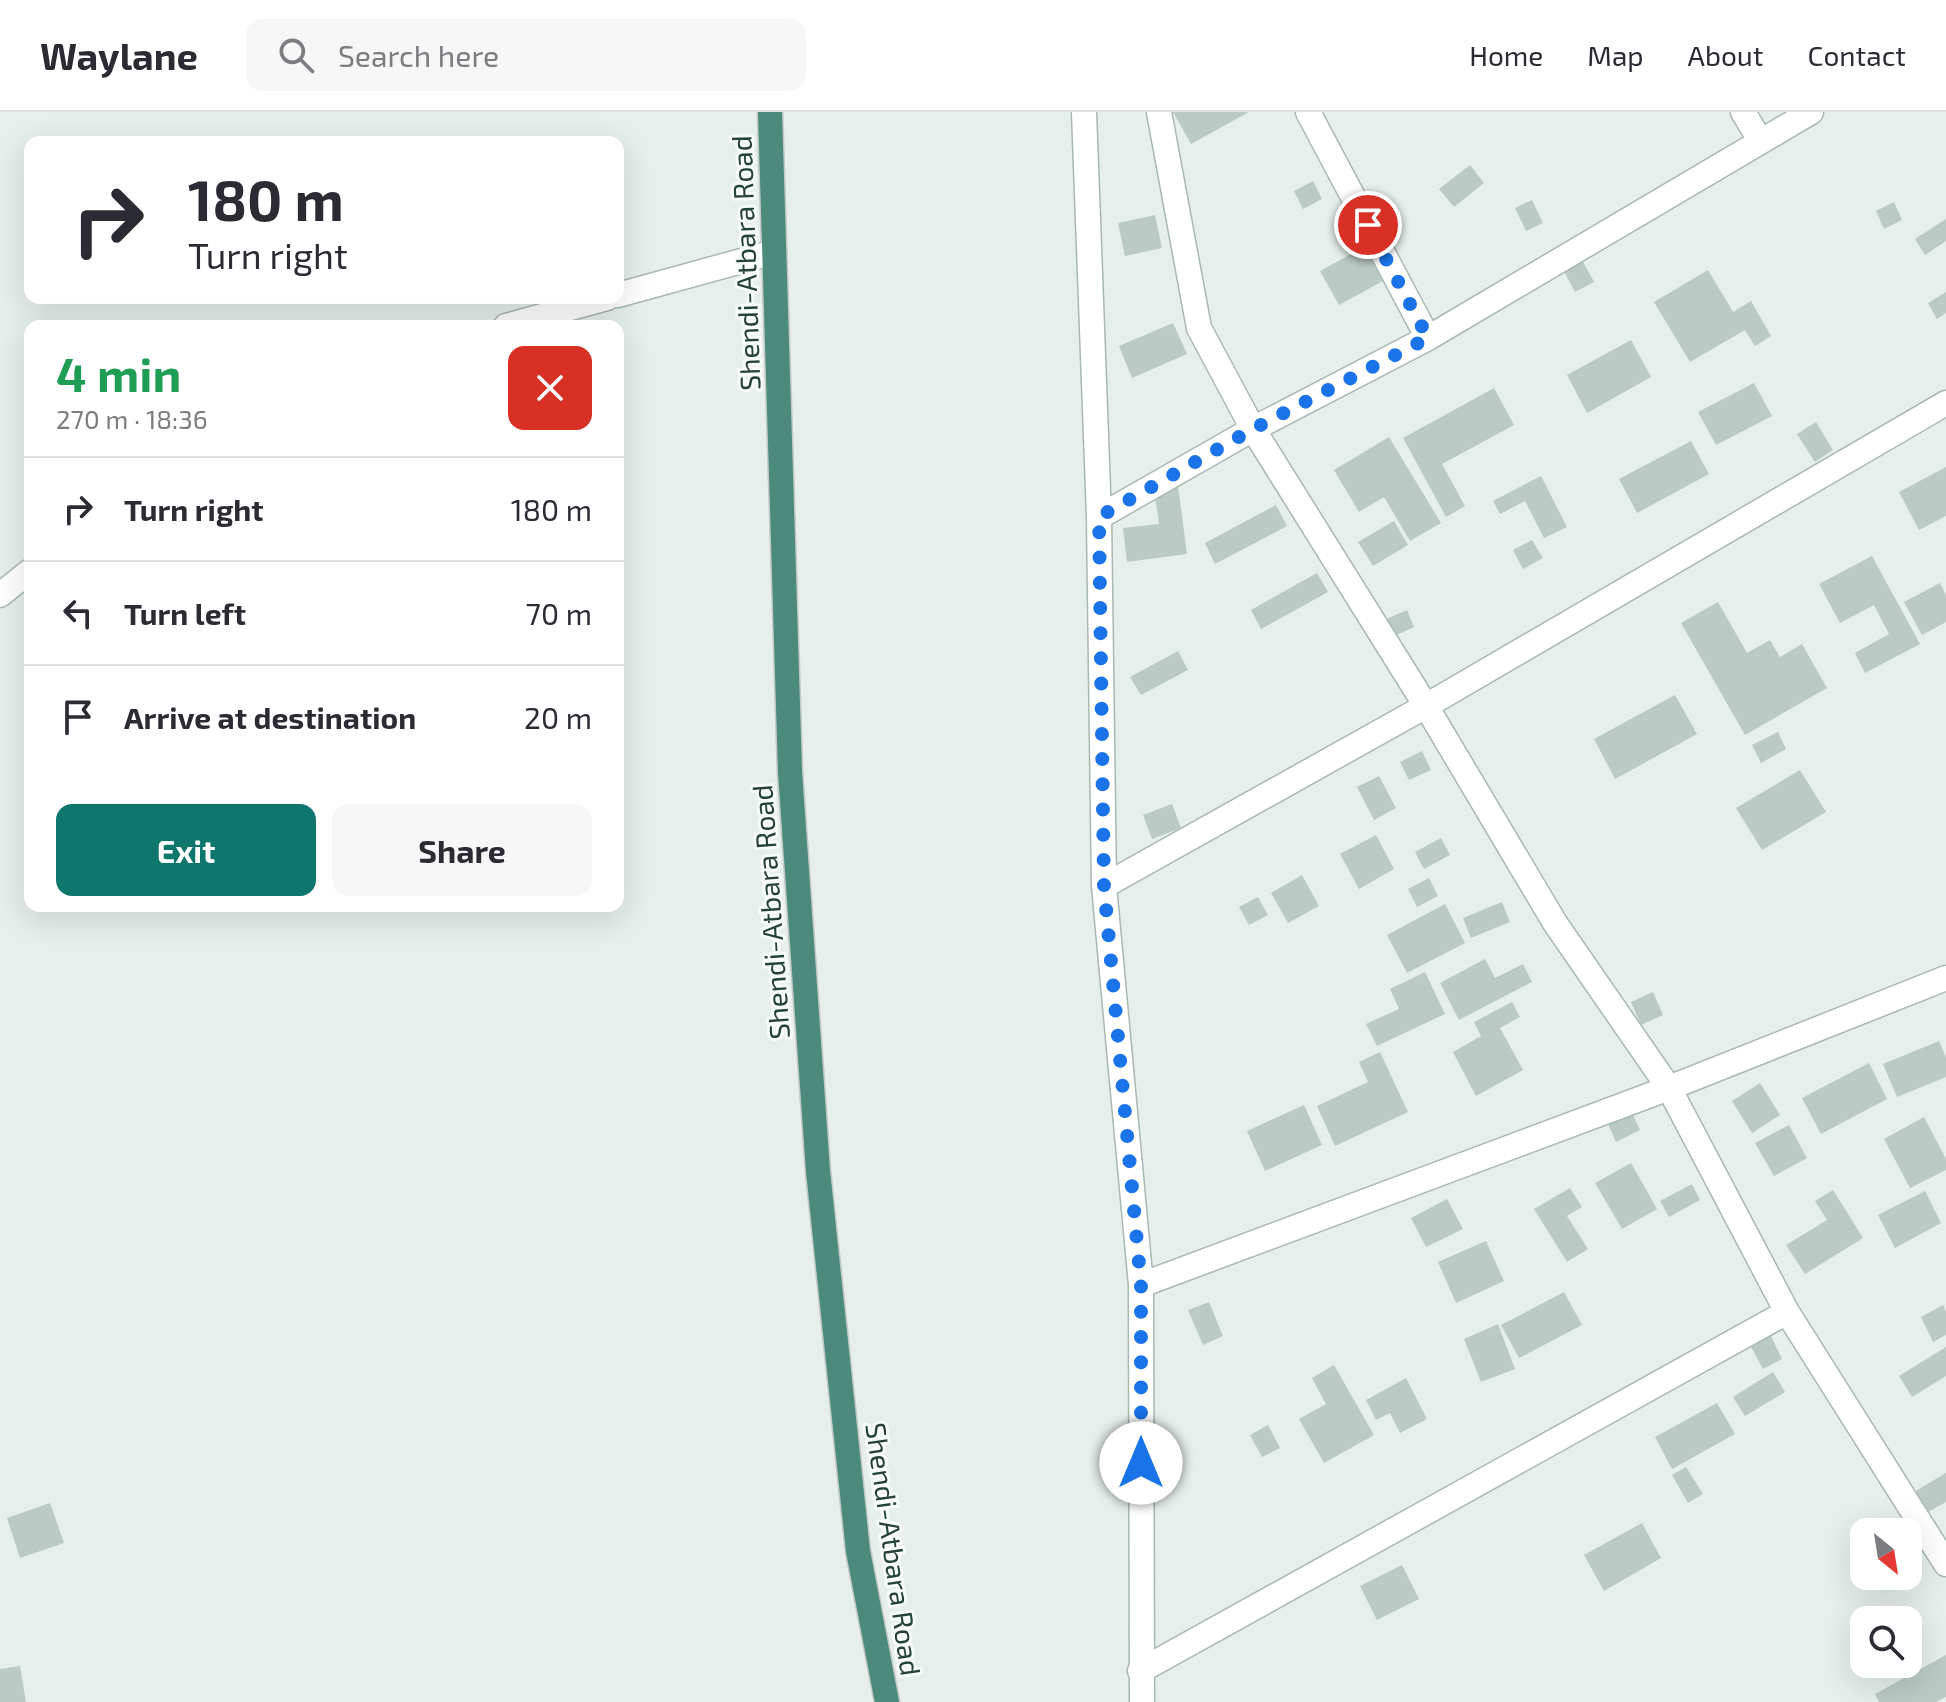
<!DOCTYPE html>
<html lang="en">
<head>
<meta charset="utf-8">
<style>
	:root { --surface:#fff; --page:#f7f7f7; --text:#2b2b33; --muted:#7c7c81; --line:#e1e1e2; --accent:#0f766e }
	body { margin:0; font-family:"Exo 2",sans-serif; background:var(--page); color:var(--text); height:100vh; display:flex; flex-direction:column; font-size:30px; white-space:nowrap }
	* { box-sizing:border-box; margin:0 }
	p { font-size:26px; color:var(--muted) }
	.icon { flex:none; width:44px; height:44px; fill:none; stroke:currentColor; stroke-width:2; stroke-linecap:round; stroke-linejoin:round }
	.map { position:relative; flex:1; overflow:hidden }
	.drawer { position:absolute; left:24px; top:208px; width:600px; height:592px; display:flex; flex-direction:column; background:var(--surface); border-radius:16px; box-shadow:0 8px 32px #0002 }
	.drawer>* { flex:none }
	.top-card { position:absolute; left:24px; top:24px; width:600px; height:168px; border-radius:16px; box-shadow:0 8px 32px #0002; background:#fff; color:var(--text); overflow:hidden }
	.needle { width:52px; rotate:150deg }
	.fabs { position:absolute; left:1850px; top:1406px; display:grid; gap:16px }
	.fabs a { display:grid; place-items:center; width:72px; height:72px; border-radius:16px; background:var(--surface); box-shadow:0 8px 32px #0002; font-size:40px }
	.pin { position:absolute; display:grid; place-items:center; width:68px; height:68px; color:#fff; margin:-34px; border:4px solid #fff; border-radius:50%; box-shadow:0 2px 8px #0007 }
	.me { position:absolute; width:88px; margin:-44px; rotate:0deg; stroke-linejoin:round; filter:drop-shadow(0 0 6px #0008) }
	.turn { display:flex; align-items:center; gap:28px; height:168px; padding:0 32px; font-size:36px }
	.turn .icon { width:104px; height:104px; stroke-width:2.5 }
	.turn b { display:block; font-size:56px; line-height:68px }
	.round { display:grid; place-items:center; flex:none; width:84px; height:84px; border-radius:16px; background:var(--page) }
	.headline { display:flex; align-items:center; justify-content:space-between; height:136px; padding:0 32px }
	h1 { font-size:48px; font-weight:700; line-height:60px; color:#1e9e55 }
	.action { display:flex; gap:16px; margin-top:auto; padding:16px 32px }
	.action a { flex:1; height:92px; border-radius:16px; background:var(--accent); color:#fff; font-size:32px; font-weight:700; line-height:92px; text-align:center }
	.action a+a { background:var(--page); color:var(--text) }
	ul { padding:0; list-style:none }
	li { display:flex; align-items:center; gap:24px; height:104px; padding:0 32px; border-top:2px solid var(--line) }
	li div { flex:1 }
	li b { display:block; font-size:30px }
	li em { font-style:normal }
	header { display:flex; align-items:center; gap:48px; box-sizing:border-box; height:112px; padding:0 40px; background:var(--surface); border-bottom:2px solid var(--line) }
	header strong { font-size:38px }
	nav { display:flex; gap:44px; margin-inline-start:auto; font-size:28px }
	.search { width:560px; height:72px; background:var(--page); display:flex; align-items:center; gap:20px; box-sizing:border-box; padding:0 28px; border-radius:16px; color:var(--muted); font-size:30px }
	.map>svg:first-child { display:block }
</style>
</head>
<body>
<header>
<strong>Waylane</strong>
<div class="search"><svg class="icon" aria-label="search" viewBox="0 0 24 24"><circle cx="10" cy="10" r="6"/><path d="M15 15l6 6"/></svg>Search here</div>
<nav><a>Home</a><a>Map</a><a>About</a><a>Contact</a></nav>
</header>
<div class="map">
<svg width="1946" height="1590" viewBox="0 0 1946 1590">
	<rect width="100%" height="100%" fill="#e6efeb"/>
	<!-- building -->
	<path fill="#bbcac4" d="M1173,0H1249L1191,32Z
		M1470,53L1484,71L1454,95L1439,77Z
		M1313,69L1322,87L1303,97L1294,79Z
		M1532,88L1543,111L1526,119L1515,96Z
		M1894,90L1902,108L1884,117L1876,99Z
		M1155,103L1162,136L1125,144L1118,111Z
		M1946,107V129L1925,143L1915,127Z
		M1364,135L1383,169L1339,193L1320,159Z
		M1580,144L1594,170L1575,180L1561,154Z
		M1708,158L1733,200L1751,189L1771,224L1755,234L1745,218L1690,250L1654,190Z
		M1946,180V201L1937,207L1928,191Z
		M1173,211L1187,242L1132,266L1119,234Z
		M1631,228L1651,265L1587,301L1567,263Z
		M1754,271L1772,304L1716,333L1698,300Z
		M1494,276L1514,313L1442,352L1465,394L1446,405L1403,326Z
		M1816,310L1833,338L1815,350L1797,322Z
		M1389,325L1441,411L1410,429L1384,385L1359,400L1334,358Z
		M1691,329L1709,362L1637,401L1619,367Z
		M1946,355V404L1919,418L1899,380Z
		M1541,364L1567,415L1544,426L1525,389L1500,402L1493,389Z
		M1178,374L1187,442L1127,450L1123,416L1159,412L1154,377Z
		M1276,393L1287,414L1215,452L1205,431Z
		M1394,409L1408,433L1373,454L1358,430Z
		M1532,428L1543,446L1523,457L1513,438Z
		M1872,444L1920,532L1865,561L1855,541L1889,522L1874,493L1840,511L1819,472Z
		M1317,461L1328,480L1261,517L1251,498Z
		M1940,471L1946,483V510L1922,523L1904,490Z
		M1718,490L1747,541L1770,528L1780,545L1802,532L1827,576L1745,623L1681,511Z
		M1407,498L1414,515L1392,525L1384,508Z
		M1178,539L1188,558L1141,583L1130,565Z
		M1675,583L1697,622L1615,667L1594,627Z
		M1778,620L1786,637L1761,651L1752,633Z
		M1422,639L1431,658L1409,668L1400,650Z
		M1800,658L1826,700L1762,738L1736,696Z
		M1379,664L1396,696L1374,708L1357,675Z
		M1172,692L1181,716L1152,727L1143,703Z
		M1376,723L1394,757L1359,777L1340,742Z
		M1441,726L1450,743L1424,757L1415,740Z
		M1302,763L1319,794L1288,811L1271,781Z
		M1429,766L1438,784L1417,795L1408,777Z
		M1258,785L1268,803L1249,813L1239,795Z
		M1502,790L1510,810L1471,826L1463,806Z
		M1445,792L1465,831L1407,861L1387,823Z
		M1485,847L1495,866L1523,852L1532,870L1459,908L1440,871Z
		M1425,860L1445,902L1377,934L1366,912L1399,897L1390,877Z
		M1653,880L1663,903L1641,913L1631,890Z
		M1512,890L1520,905L1500,916L1523,958L1476,984L1453,940L1481,924L1474,910Z
		M1939,929L1946,945V965L1897,985L1883,952Z
		M1380,940L1408,1000L1335,1034L1317,994L1368,970L1359,950Z
		M1869,951L1887,987L1821,1022L1802,986Z
		M1760,971L1780,1003L1752,1021L1732,989Z
		M1304,993L1322,1033L1265,1059L1247,1019Z
		M1632,1001L1640,1018L1616,1030L1608,1012Z
		M1924,1005L1946,1047V1058L1910,1076L1884,1027Z
		M1789,1013L1807,1046L1774,1064L1755,1031Z
		M1631,1051L1657,1097L1622,1117L1595,1071Z
		M1692,1072L1700,1088L1669,1105L1660,1089Z
		M1570,1076L1582,1095L1567,1104L1588,1137L1567,1150L1534,1097Z
		M1833,1078L1863,1126L1805,1162L1786,1133L1827,1108L1815,1089Z
		M1925,1079L1941,1111L1895,1136L1878,1103Z
		M1447,1087L1463,1117L1426,1135L1411,1106Z
		M1486,1129L1504,1169L1456,1191L1438,1150Z
		M1564,1180L1582,1213L1519,1246L1501,1213Z
		M1209,1190L1223,1224L1203,1233L1188,1198Z
		M1943,1193L1946,1200V1223L1933,1230L1921,1205Z
		M1498,1212L1515,1257L1481,1270L1464,1227Z
		M1771,1224L1782,1247L1763,1257L1751,1235Z
		M1946,1235V1264L1912,1285L1899,1264Z
		M1334,1253L1374,1323L1324,1351L1299,1307L1326,1292L1312,1266Z
		M1773,1260L1785,1280L1745,1304L1733,1285Z
		M1406,1266L1427,1307L1400,1321L1390,1301L1376,1308L1366,1288Z
		M1717,1291L1735,1322L1672,1357L1655,1325Z
		M1268,1313L1280,1336L1262,1345L1250,1323Z
		M1686,1355L1703,1382L1688,1391L1672,1363Z
		M1946,1361V1390L1926,1401L1914,1380Z
		M50,1391L64,1431L20,1446L7,1406Z
		M1642,1411L1661,1446L1604,1479L1584,1443Z
		M1402,1453L1419,1487L1377,1508L1360,1474Z
		M1946,1543V1585L1936,1590H1879L1875,1582Z
		M20,1554L26,1590H0V1557Z"/>
	<g fill="none" stroke-linecap="round" stroke-linejoin="round">
		<defs>
			<path id="minor" d="M1084,0L1099,405L1104,774L1141,1173L1142,1590
				M1159,0L1199,216L1253,317L1426,594L1555,811L1669,976L1787,1200L1946,1452
				M1308,0L1428,226
				M1743,0L1760,28
				M618,183L774,140
				M506,214L607,186
				M1099,405L1253,317L1428,226L1811,0
				M0,483L30,459
				M1104,774L1426,594L1946,291
				M1141,1173L1669,976L1946,866
				M1140,1559L1787,1200"/>
			<path id="trunk" d="M770,0L790,660L818,1059L858,1439L887,1590"/>
		</defs>
		<!-- minor casing -->
		<use href="#minor" stroke="#a8b8b2" stroke-width="27"/>
		<!-- trunk casing -->
		<use href="#trunk" stroke="#c2cac8" stroke-width="27"/>
		<!-- minor -->
		<use href="#minor" stroke="#fff" stroke-width="24"/>
		<!-- trunk -->
		<use href="#trunk" stroke="#4c8a7c" stroke-width="24"/>
	</g>
	<g fill="none" stroke-linecap="round" stroke-linejoin="round">
		<!-- route -->
		<path stroke="#1a73e8" stroke-width="14" stroke-dasharray="0 25.2" d="M1141,1351V1173L1104,774L1099,405L1253,317L1428,226L1368,113"/>
	</g>
	<g text-anchor="middle" dominant-baseline="central" stroke-width="6" stroke-linejoin="round" paint-order="stroke">
		<!-- street labels -->
		<g font-size="28" fill="#24423a" stroke="#f7fbf9">
			<text transform="translate(745 151) rotate(-92)">Shendi-Atbara Road</text>
			<text transform="translate(770 800) rotate(-94)">Shendi-Atbara Road</text>
			<text transform="translate(894 1437) rotate(82)">Shendi-Atbara Road</text>
		</g>
	</g>
</svg>
<div class="fabs">
<a><svg class="needle" viewBox="-14 -14 28 28"><path d="M0-13l5 13h-10z" fill="#e53935"/><path d="M0 13l5-13h-10z" fill="#7c7c81"/></svg></a>
<a><svg class="icon" aria-label="search" viewBox="0 0 24 24"><circle cx="10" cy="10" r="6"/><path d="M15 15l6 6"/></svg></a>
</div>
<div class="pin" style="left:1368px;top:113px;background:#d93025"><svg class="icon" aria-label="arrive" viewBox="0 0 24 24"><path d="M6 21V4h12l-3 4 3 4H6"/></svg></div>
<svg class="me" style="left:1141px;top:1351px" viewBox="-20 -20 40 40"><circle r="19" fill="#fff"/><path d="M0-13L10 11 0 6-10 11z" fill="#1a73e8"/></svg>
<div class="top-card">
<div class="turn"><svg class="icon" aria-label="right" viewBox="0 0 24 24"><path d="M7 20v-9h11M14 6l5 5-5 5"/></svg><div><b>180 m</b>Turn right</div></div>
</div>
<section class="drawer">
<div class="headline"><div><h1>4 min</h1><p>270 m · 18:36</p></div><a class="round" style="background:#d93025;color:#fff"><svg class="icon" aria-label="close" viewBox="0 0 24 24"><path d="M6 6l12 12M18 6L6 18"/></svg></a></div>
<ul>
<li><svg class="icon" aria-label="right" viewBox="0 0 24 24"><path d="M7 20v-9h11M14 6l5 5-5 5"/></svg><div><b>Turn right</b></div><em>180 m</em></li>
<li><svg class="icon" aria-label="left" viewBox="0 0 24 24"><path d="M17 20v-9H6M10 6l-5 5 5 5"/></svg><div><b>Turn left</b></div><em>70 m</em></li>
<li><svg class="icon" aria-label="arrive" viewBox="0 0 24 24"><path d="M6 21V4h12l-3 4 3 4H6"/></svg><div><b>Arrive at destination</b></div><em>20 m</em></li>
</ul>
<div class="action"><a>Exit</a><a>Share</a></div>
</section>
</div>
</body>
</html>
